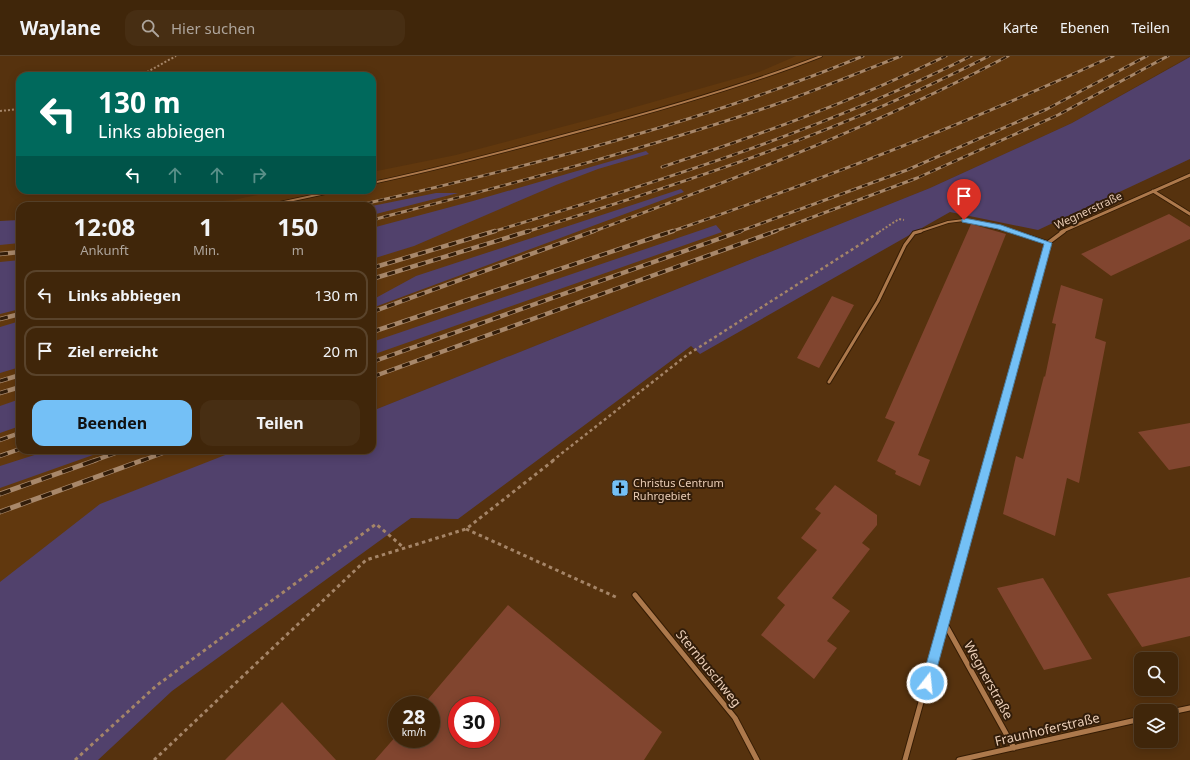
<!DOCTYPE html>
<html lang="de">
<head>
<meta charset="utf-8">
<style>
	:root { --surface:#40260a; --page:#472e13; --text:#f1f3f6; --muted:#aea59c; --line:#59432b; --accent:#74c0f6 }
	body { margin:0; font-family:"Noto Sans",sans-serif; background:var(--page); color:var(--text); height:100vh; display:flex; flex-direction:column; font-size:15px; white-space:nowrap }
	* { box-sizing:border-box; margin:0 }
	p { font-size:13px; color:var(--muted) }
	.icon { flex:none; width:22px; height:22px; fill:none; stroke:currentColor; stroke-width:2; stroke-linecap:round; stroke-linejoin:round }
	.map { position:relative; flex:1; overflow:hidden }
	.details { position:absolute; left:16px; top:146px; width:360px; height:252px; display:flex; flex-direction:column; background:var(--surface); border-radius:12px; box-shadow:0 2px 10px #0003,0 0 0 1px var(--line) }
	.details>* { flex:none }
	.top-card { position:absolute; left:16px; top:16px; width:360px; height:122px; border-radius:12px; box-shadow:0 2px 10px #0003,0 0 0 1px var(--line); background:#00695c; color:#fff; overflow:hidden }
	.buttons { position:absolute; left:1134px; top:596px; display:grid; gap:8px }
	.buttons a { display:grid; place-items:center; width:44px; height:44px; border-radius:8px; background:var(--surface); box-shadow:0 2px 10px #0003,0 0 0 1px var(--line); font-size:20px }
	.speed { position:absolute; left:388px; top:640px; display:flex; gap:8px; font-size:20px; font-weight:700; text-align:center }
	.speed>* { display:grid; place-content:center; width:52px; height:52px; border-radius:50%; background:var(--surface); box-shadow:0 2px 10px #0003,0 0 0 1px var(--line); line-height:1 }
	.speed small { font-size:10px; font-weight:400 }
	.speed .limit { border:6px solid #d22; background:#fff; color:#111 }
	.pin { position:absolute; display:grid; place-items:center; width:34px; height:34px; color:#fff; margin:-41px -17px; border-radius:50% 50% 50% 0; rotate:-45deg; box-shadow:0 0 4px #0007 }
	.pin .icon { rotate:45deg }
	.me { position:absolute; width:44px; margin:-22px; rotate:16deg; stroke-linejoin:round; filter:drop-shadow(0 0 3px #0008) }
	.turn { display:flex; align-items:center; gap:14px; height:84px; padding:0 16px; font-size:18px }
	.turn .icon { width:52px; height:52px; stroke-width:2.5 }
	.turn b { display:block; font-size:28px; line-height:34px }
	.lanes { display:flex; align-items:center; height:38px; padding:0 16px; background:#0003; justify-content:center; gap:20px; direction:ltr }
	.lanes .off { opacity:.35 }
	.eta { display:flex; justify-content:space-evenly; align-items:center; height:68px; text-align:center }
	.eta b { font-size:24px; font-weight:700; line-height:28px }
	.button { display:flex; gap:8px; margin-top:auto; padding:8px 16px }
	.button a { flex:1; height:46px; border-radius:12px; background:var(--accent); color:#111; font-size:16px; font-weight:700; line-height:46px; text-align:center }
	.button a+a { background:var(--page); color:var(--text) }
	ul { padding:0; list-style:none }
	li { display:flex; align-items:center; gap:12px; height:50px; margin:0 8px 6px; padding:0 8px; border:2px solid var(--line); border-radius:12px }
	li div { flex:1 }
	li b { display:block; font-size:15px }
	li em { font-style:normal }
	header { display:flex; align-items:center; gap:24px; box-sizing:border-box; height:56px; padding:0 20px; background:var(--surface); border-bottom:1px solid var(--line) }
	header strong { font-size:19px }
	nav { display:flex; gap:22px; margin-inline-start:auto; font-size:14px }
	.search { width:280px; height:36px; background:var(--page); display:flex; align-items:center; gap:10px; box-sizing:border-box; padding:0 14px; border-radius:12px; color:var(--muted); font-size:15px }
	.map>svg:first-child { display:block }
</style>
</head>
<body>
<header>
<strong>Waylane</strong>
<div class="search"><svg class="icon" aria-label="search" viewBox="0 0 24 24"><circle cx="10" cy="10" r="6"/><path d="M15 15l6 6"/></svg>Hier suchen</div>
<nav><a>Karte</a><a>Ebenen</a><a>Teilen</a></nav>
</header>
<div class="map">
<svg width="1190" height="704" viewBox="0 0 1190 704">
	<rect width="100%" height="100%" fill="#56320e"/>
	<!-- built -->
	<path fill="#61380e" d="M796,0H1190L1072,67L930,132L372,355V150H168L233,144L282,134H372V116L456,99L607,59L759,16Z
		M20,164V394H275L0,536V165Z"/>
	<!-- green -->
	<path fill="#51416c" d="M1190,1V103L1038,174L950,156L700,298L691,290L458,463L411,462L172,635L98,704H0V526L100,448L238,394H269L264,398L275,394H372V355L930,132L1072,67Z
		M646,95L649,98L598,113L556,129L414,190L372,203V172L473,145Z
		M681,133L684,136L372,252V244L416,220Z
		M436,137H458L372,159V150Z
		M20,164V187L0,189V165Z
		M716,169L722,176L372,299V286Z
		M20,204V253L0,258V206Z
		M20,265V311L0,317V271Z
		M20,343V370L0,377V350Z
		M50,394H99L93,399L0,432V410Z"/>
	<!-- building -->
	<path fill="#81452f" fill-rule="evenodd" d="M1169,158L1190,171V183L1111,220L1081,198Z
		M971,168L1006,178L918,399L930,404L920,430L895,418L896,415L877,405L895,366L885,362Z
		M1061,229L1103,243L1095,282L1106,286L1079,427L1067,422L1055,480L1003,458L1016,400L1023,403L1044,320L1045,321L1056,268L1052,267Z
		M832,240L854,249L819,312L797,302Z
		M1190,367V410L1169,414L1138,376Z
		M835,429L877,459V469L862,487L870,493L832,542L850,555L827,585L837,592L814,623L761,579L785,549L777,542L817,494L801,482L821,457L815,453Z
		M1190,521V580L1142,591L1107,538Z
		M1043,522L1092,603L1044,614L997,532Z
		M508,549L662,676L644,704H375L397,679V683H431V649H423ZM457,649H491V683H457Z
		M282,646L336,704H225Z"/>
	<g fill="none" stroke-linecap="round" stroke-linejoin="round">
		<defs>
			<path id="lane-far1" d="M372,127C443,112 514,93 584,74C664,53 744,30 821,0
				M265,150L340,134
				M918,176L948,166L964,164L1014,176"/>
			<path id="lane" d="M1011,175L1048,187
				M829,326L878,245L905,189L914,177L921,175"/>
			<path id="street-far2" d="M1153,135L1190,158
				M1061,176L1190,119"/>
			<path id="street-far1" d="M988,405L1048,187L1064,175"/>
			<path id="street" d="M635,539L735,662L757,704
				M944,566L1014,692
				M1171,656L1190,652
				M905,704L988,404
				M959,704L1141,663"/>
		</defs>
		<!-- lane-far1 casing -->
		<use href="#lane-far1" stroke="#351c04" stroke-width="3.5"/>
		<!-- lane casing -->
		<use href="#lane" stroke="#351c04" stroke-width="5"/>
		<!-- street-far2 casing -->
		<use href="#street-far2" stroke="#351c04" stroke-width="4.5"/>
		<!-- street-far1 casing -->
		<use href="#street-far1" stroke="#351c04" stroke-width="5.5"/>
		<!-- street casing -->
		<use href="#street" stroke="#351c04" stroke-width="7"/>
		<!-- path-far2 -->
		<path stroke="#a58568" stroke-width="2" stroke-dasharray="2 2" stroke-linecap="butt" d="M140,20L176,0
			M0,55L20,53
			M879,176L899,163L904,164"/>
		<!-- path-far1 -->
		<path stroke="#a58568" stroke-width="2.5" stroke-dasharray="3 3" stroke-linecap="butt" d="M552,405L687,299L881,175"/>
		<!-- path -->
		<path stroke="#a58568" stroke-width="3" stroke-dasharray="3.5 3.5" stroke-linecap="butt" d="M466,473L618,542
			M75,704L156,630L376,468L403,491
			M154,704L366,504L466,473L554,404"/>
		<!-- lane-far1 -->
		<use href="#lane-far1" stroke="#ad794c" stroke-width="2"/>
		<!-- lane -->
		<use href="#lane" stroke="#ad794c" stroke-width="3"/>
		<!-- street-far2 -->
		<use href="#street-far2" stroke="#ad794c" stroke-width="3"/>
		<!-- street-far1 -->
		<use href="#street-far1" stroke="#ad794c" stroke-width="3.5"/>
		<!-- street -->
		<use href="#street" stroke="#ad794c" stroke-width="5"/>
		<defs>
			<path id="rail-far2" d="M662,111C759,79 854,45 946,0
				M355,150C527,111 700,67 863,0
				M372,164C506,129 640,95 771,50C815,35 858,17 901,0
				M492,176C654,127 819,76 971,0
				M526,176C683,127 842,76 989,0
				M592,176C733,123 875,71 1008,0
				M670,176C821,124 968,67 1113,0
				M738,176L907,114L1047,53L1147,0
				M773,176L917,122L1058,59L1168,0"/>
			<path id="rail-far1" d="M0,198L20,196
				M372,212L495,175
				M372,223L529,175
				M372,256L594,175
				M0,263L20,258
				M372,276L673,175
				M372,306L741,175
				M372,321L776,175
				M0,325L20,319
				M0,337L20,331
				M0,384L20,377
				M0,400L20,393
				M93,405L124,394
				M141,405L171,394"/>
			<path id="rail" d="M0,438L96,404
				M0,456L143,404"/>
		</defs>
		<!-- rail-far2 casing -->
		<use href="#rail-far2" stroke="#a8886b" stroke-width="3"/>
		<!-- rail-far1 casing -->
		<use href="#rail-far1" stroke="#a8886b" stroke-width="4.5"/>
		<!-- rail casing -->
		<use href="#rail" stroke="#a8886b" stroke-width="5"/>
		<!-- rail-far2 -->
		<use href="#rail-far2" stroke="#321d0a" stroke-width="2" stroke-dasharray="6" stroke-linecap="butt"/>
		<!-- rail-far1 -->
		<use href="#rail-far1" stroke="#321d0a" stroke-width="3" stroke-dasharray="8" stroke-linecap="butt"/>
		<!-- rail -->
		<use href="#rail" stroke="#321d0a" stroke-width="3.5" stroke-dasharray="11" stroke-linecap="butt"/>
	</g>
	<!-- route -->
	<path fill="#74c0f6" stroke="#4b7da0" d="M964,162L1001,169L1052,187L933,627L931,631L927,633L922,631L921,627L1044,188L998,173L962,166V163Z"/>
	<!-- icons -->
	<defs>
		<symbol id="church-square" viewBox="-11 -11 22 22"><rect x="-9" y="-9" width="18" height="18" rx="4" fill="#74c0f6" stroke="#321d0a"/><path d="M-1.2-6h2.4v3.5h3.3v2.4h-3.3V6h-2.4V-.1h-3.3v-2.4h3.3Z" fill="#111"/></symbol>
	</defs>
	<g fill-rule="evenodd">
		<use href="#church-square" x="610" y="422" width="20" height="20"/>
	</g>
	<g text-anchor="middle" dominant-baseline="central" stroke-width="4" stroke-linejoin="round" paint-order="stroke">
		<!-- street labels -->
		<g font-size="11" fill="#eacdb6" stroke="#321d0a">
			<text transform="translate(1088 154) rotate(-25)">Wegnerstraße</text>
		</g>
		<!-- poi labels -->
		<g font-size="11" fill="#eacdb6" stroke="#321d0a" text-anchor="start">
			<text x="633" y="426">Christus Centrum<tspan x="633" dy="13">Ruhrgebiet</tspan></text>
		</g>
		<!-- near-street labels -->
		<g font-size="13" fill="#eacdb6" stroke="#321d0a">
			<text transform="translate(709 612) rotate(51)">Sternbuschweg</text>
			<text transform="translate(989 624) rotate(61)">Wegnerstraße</text>
			<text transform="translate(1047 673) rotate(-13)">Fraunhoferstraße</text>
		</g>
	</g>
</svg>
<div class="buttons">
<a><svg class="icon" aria-label="search" viewBox="0 0 24 24"><circle cx="10" cy="10" r="6"/><path d="M15 15l6 6"/></svg></a>
<a><svg class="icon" aria-label="layers" viewBox="0 0 24 24"><path d="M12 4l9 5-9 5-9-5zM3 14l9 5 9-5"/></svg></a>
</div>
<div class="speed"><div>28<small>km/h</small></div><div class="limit">30</div></div>
<div class="pin" style="left:964px;top:164px;background:#d93025"><svg class="icon" aria-label="arrive" viewBox="0 0 24 24"><path d="M6 21V4h12l-3 4 3 4H6"/></svg></div>
<svg class="me" style="left:927px;top:627px" viewBox="-20 -20 40 40"><circle r="17" fill="#74c0f6" stroke="#fff" stroke-width="3"/><path d="M0-11L8 9 0 5-8 9z" fill="#fff"/></svg>
<div class="top-card">
<div class="turn"><svg class="icon" aria-label="left" viewBox="0 0 24 24"><path d="M17 20v-9H6M10 6l-5 5 5 5"/></svg><div><b>130 m</b>Links abbiegen</div></div>
<div class="lanes"><svg class="icon" aria-label="left" viewBox="0 0 24 24"><path d="M17 20v-9H6M10 6l-5 5 5 5"/></svg><svg class="icon off" aria-label="ahead" viewBox="0 0 24 24"><path d="M12 20V5M6 11l6-6 6 6"/></svg><svg class="icon off" aria-label="ahead" viewBox="0 0 24 24"><path d="M12 20V5M6 11l6-6 6 6"/></svg><svg class="icon off" aria-label="right" viewBox="0 0 24 24"><path d="M7 20v-9h11M14 6l5 5-5 5"/></svg></div>
</div>
<section class="details">
<div class="eta">
<div><b>12:08</b><p>Ankunft</p></div>
<div><b>1</b><p>Min.</p></div>
<div><b>150</b><p>m</p></div>
</div>
<ul>
<li><svg class="icon" aria-label="left" viewBox="0 0 24 24"><path d="M17 20v-9H6M10 6l-5 5 5 5"/></svg><div><b>Links abbiegen</b></div><em>130 m</em></li>
<li><svg class="icon" aria-label="arrive" viewBox="0 0 24 24"><path d="M6 21V4h12l-3 4 3 4H6"/></svg><div><b>Ziel erreicht</b></div><em>20 m</em></li>
</ul>
<div class="button"><a>Beenden</a><a>Teilen</a></div>
</section>
</div>
</body>
</html>
